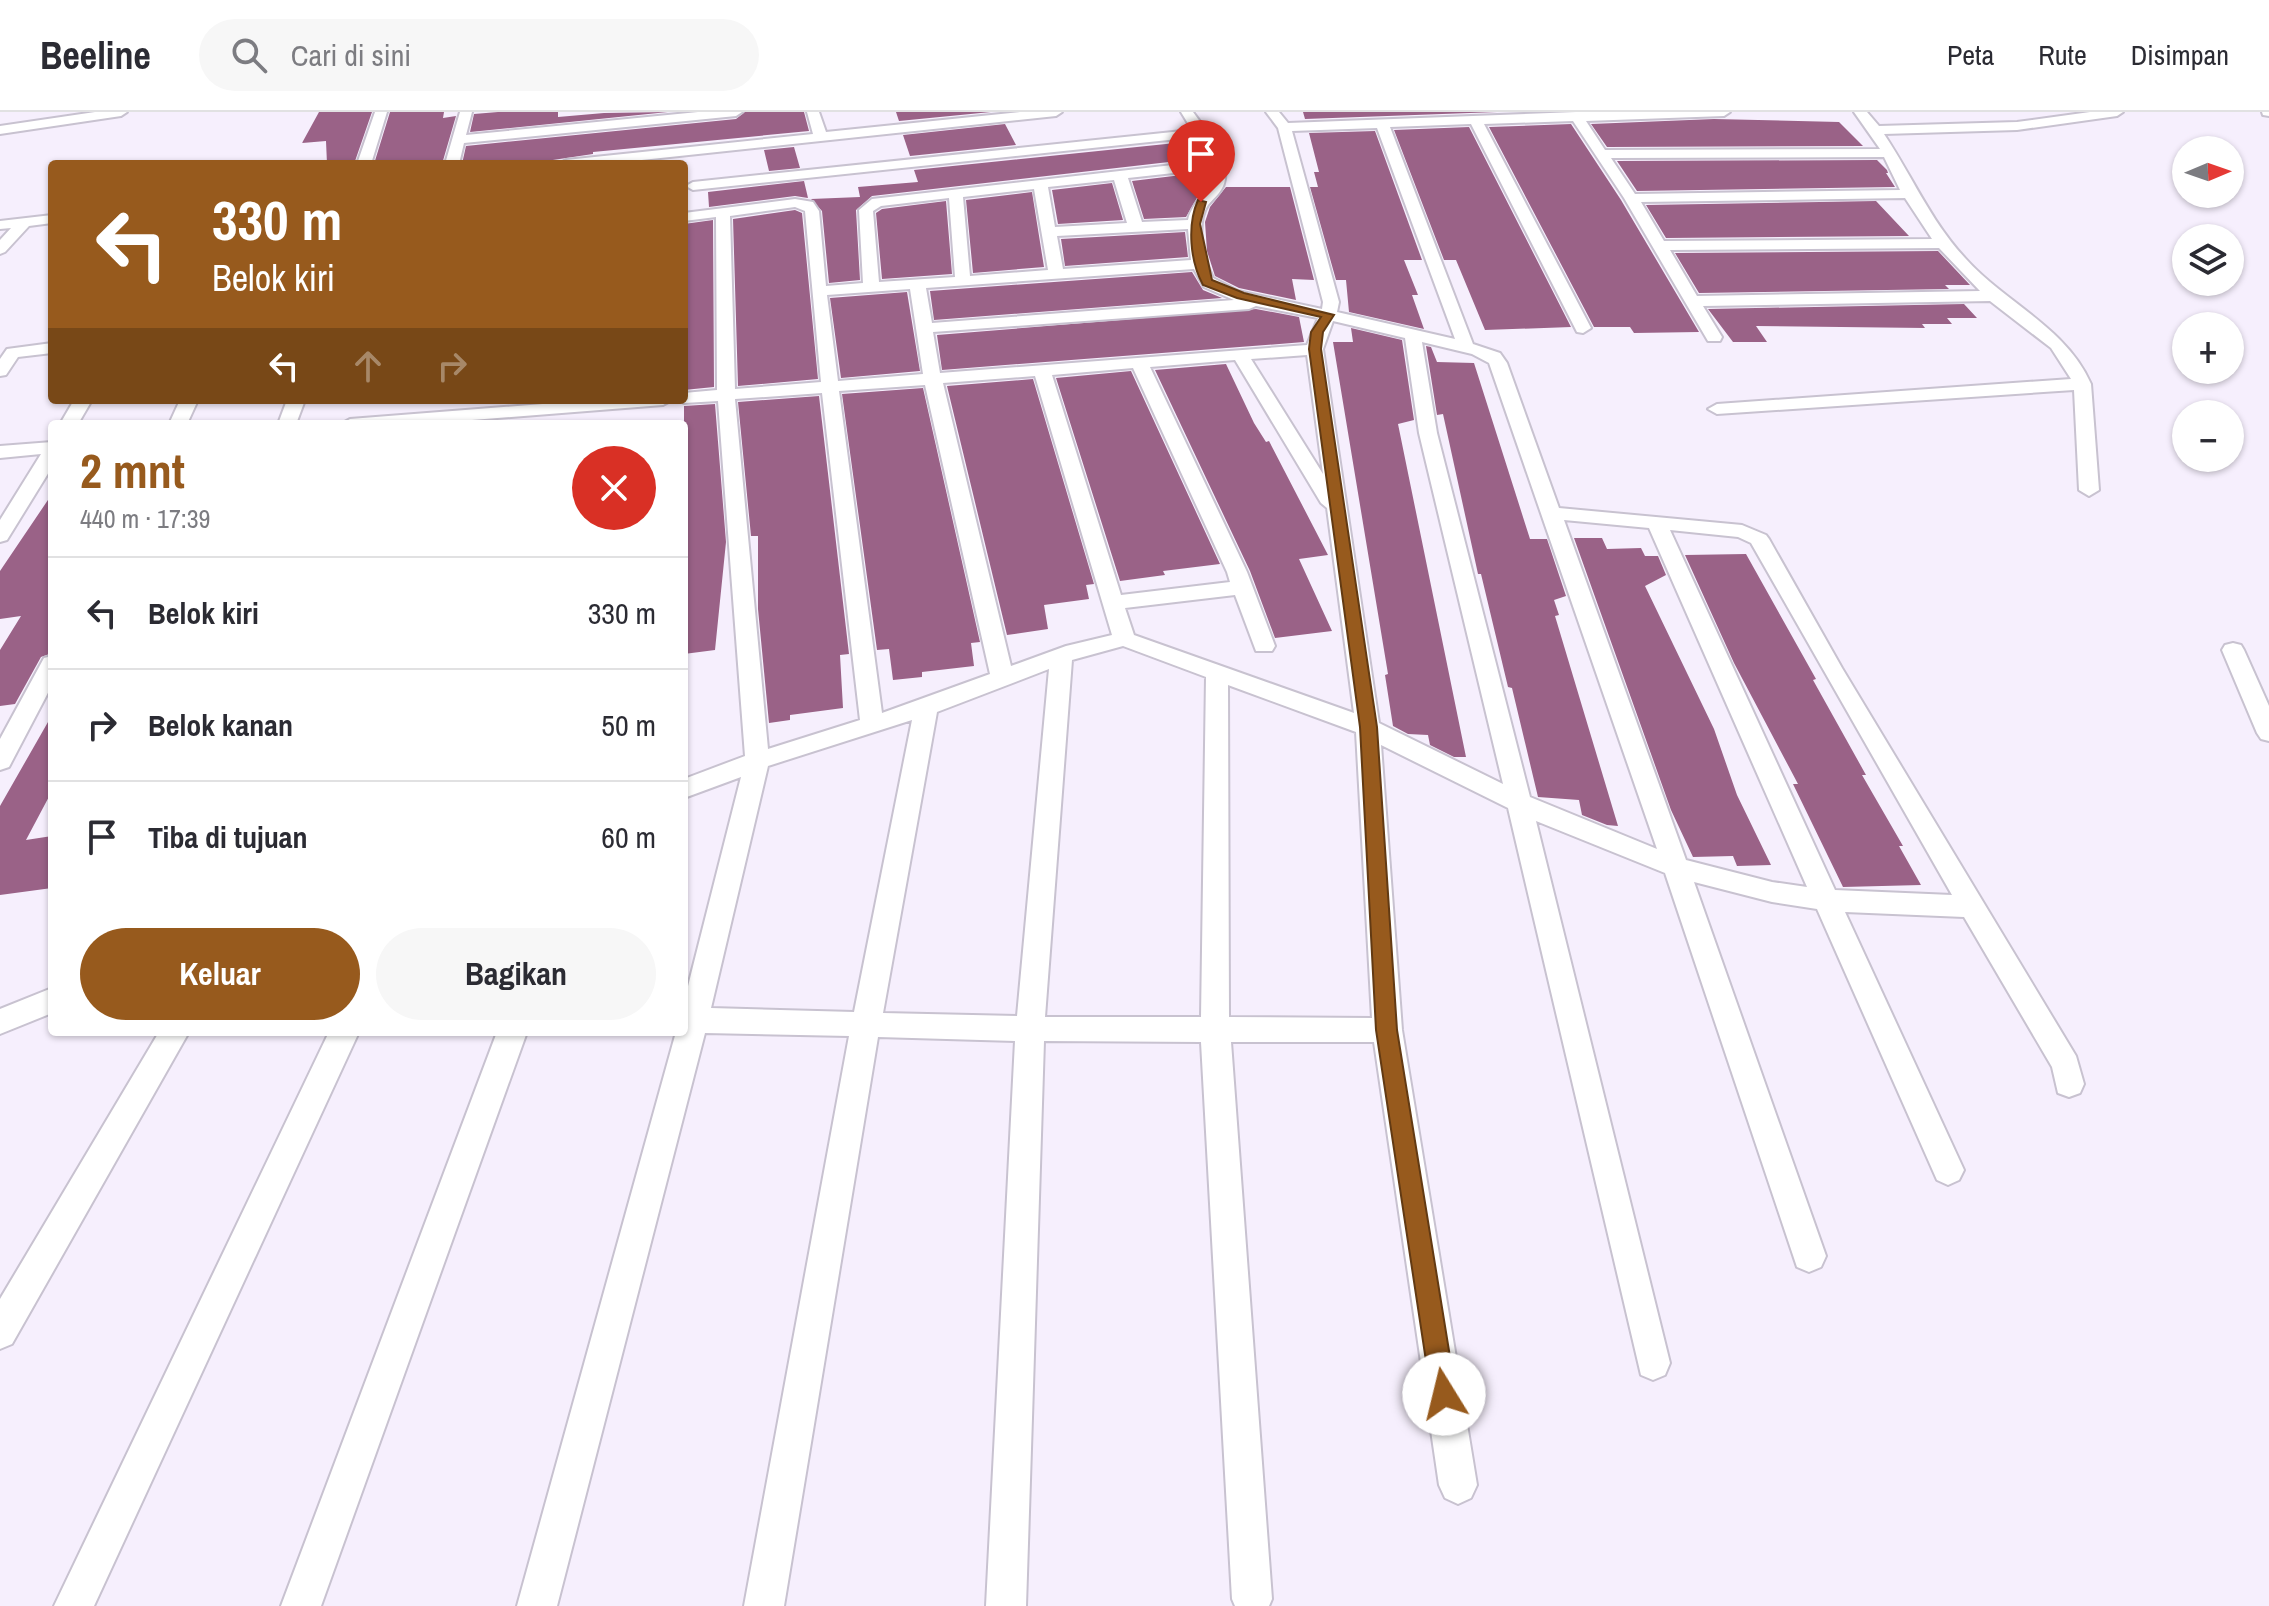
<!DOCTYPE html>
<html lang="id">
<head>
<meta charset="utf-8">
<style>
	:root { --surface:#fff; --page:#f7f7f7; --text:#2b2b33; --muted:#7c7c81; --line:#e1e1e2; --accent:#975a1d }
	body { margin:0; font-family:"Archivo Narrow",sans-serif; background:var(--page); color:var(--text); height:100vh; display:flex; flex-direction:column; font-size:30px; white-space:nowrap }
	* { box-sizing:border-box; margin:0 }
	p { font-size:26px; color:var(--muted) }
	.icon { flex:none; width:44px; height:44px; fill:none; stroke:currentColor; stroke-width:2; stroke-linecap:round; stroke-linejoin:round }
	.map { position:relative; flex:1; overflow:hidden }
	.sheet { position:absolute; left:48px; top:308px; width:640px; height:616px; display:flex; flex-direction:column; background:var(--surface); border-radius:8px; box-shadow:0 2px 6px #0004 }
	.sheet>* { flex:none }
	.guide { position:absolute; left:48px; top:48px; width:640px; height:244px; border-radius:8px; box-shadow:0 2px 6px #0004; background:#975a1d; color:#fff; overflow:hidden }
	.needle { width:52px; rotate:88deg }
	.fabs { position:absolute; left:2172px; top:24px; display:grid; gap:16px }
	.fabs a { display:grid; place-items:center; width:72px; height:72px; border-radius:50%; background:var(--surface); box-shadow:0 2px 6px #0004; font-size:40px }
	.pin { position:absolute; display:grid; place-items:center; width:68px; height:68px; color:#fff; margin:-82px -34px; border-radius:50% 50% 50% 0; rotate:-45deg; box-shadow:0 0 8px #0007 }
	.pin .icon { rotate:45deg }
	.me { position:absolute; width:88px; margin:-44px; rotate:351deg; stroke-linejoin:round; filter:drop-shadow(0 0 6px #0008) }
	.turn { display:flex; align-items:center; gap:28px; height:168px; padding:0 32px; font-size:36px }
	.turn .icon { width:104px; height:104px; stroke-width:2.5 }
	.turn b { display:block; font-size:56px; line-height:68px }
	.lanes { display:flex; align-items:center; height:76px; padding:0 32px; background:#0003; justify-content:center; gap:40px; direction:ltr }
	.lanes .off { opacity:.35 }
	.round { display:grid; place-items:center; flex:none; width:84px; height:84px; border-radius:42px; background:var(--page) }
	.headline { display:flex; align-items:center; justify-content:space-between; height:136px; padding:0 32px }
	h1 { font-size:48px; font-weight:700; line-height:60px; color:var(--accent) }
	.primary-button { display:flex; gap:16px; margin-top:auto; padding:16px 32px }
	.primary-button a { flex:1; height:92px; border-radius:48px; background:var(--accent); color:#fff; font-size:32px; font-weight:700; line-height:92px; text-align:center }
	.primary-button a+a { background:var(--page); color:var(--text) }
	ul { padding:0; list-style:none }
	li { display:flex; align-items:center; gap:24px; height:112px; padding:0 32px; border-top:2px solid var(--line) }
	li div { flex:1 }
	li b { display:block; font-size:30px }
	li em { font-style:normal }
	header { display:flex; align-items:center; gap:48px; box-sizing:border-box; height:112px; padding:0 40px; background:var(--surface); border-bottom:2px solid var(--line) }
	header strong { font-size:38px }
	nav { display:flex; gap:44px; margin-inline-start:auto; font-size:28px }
	.search { width:560px; height:72px; background:var(--page); display:flex; align-items:center; gap:20px; box-sizing:border-box; padding:0 28px; border-radius:44px; color:var(--muted); font-size:30px }
	.map>svg:first-child { display:block }
</style>
</head>
<body>
<header>
<strong>Beeline</strong>
<div class="search"><svg class="icon" aria-label="search" viewBox="0 0 24 24"><circle cx="10" cy="10" r="6"/><path d="M15 15l6 6"/></svg>Cari di sini</div>
<nav><a>Peta</a><a>Rute</a><a>Disimpan</a></nav>
</header>
<div class="map">
<svg width="2269" height="1494" viewBox="0 0 2269 1494">
	<rect width="100%" height="100%" fill="#f6effd"/>
	<!-- building -->
	<path fill="#9a6287" d="M319,0H372L354,52H327L326,29L302,31Z
		M390,0H444L443,6L456,4L442,52H374Z
		M498,0H558V5L604,1L668,0L470,20L474,2Z
		M745,0H804L809,19L593,40V42L526,52H462L466,34L736,7Z
		M896,0H991L899,9Z
		M1303,0H1497L1305,7Z
		M1714,7L1839,10L1863,34L1607,35L1591,12Z
		M1005,12L1016,33L910,44L903,23Z
		M1571,12L1621,88L1699,220L1634,221L1630,215H1594L1489,15Z
		M1469,15L1571,215L1485,218L1456,148H1444L1394,18Z
		M1375,19L1422,148H1404L1418,183H1412L1424,217L1349,200L1346,168H1336L1310,75H1318L1314,60H1319L1309,21Z
		M1195,29L1204,46L872,84L856,98L860,168L829,171L822,99L811,87L860,85L858,75L918,70L914,58Z
		M794,35L800,56L769,59L764,38Z
		M1877,48L1887,58L1888,61H1886L1895,75L1637,79L1617,49Z
		M1207,60L1206,70L1186,105L1144,107L1132,69Z
		M804,69L808,86L795,84L709,95L708,80Z
		M1112,71L1123,108L1058,112L1052,78Z
		M1226,75H1290L1314,168L1292,167L1296,188L1239,176L1215,164L1207,139L1205,110L1210,95Z
		M1032,80L1044,155L973,161L966,88Z
		M946,89L952,162L882,167L876,101L882,97Z
		M1876,89L1909,124L1666,126L1646,93Z
		M795,98L802,101L818,267L738,274L733,107Z
		M713,108L714,275L684,278V112Z
		M1185,120L1188,145L1065,154L1061,127Z
		M1938,139L1970,173H1945L1949,177L1699,181L1675,141Z
		M1192,160L1203,178L1222,186L934,208L930,179Z
		M907,180L920,259L841,266L830,186Z
		M1964,192L1977,206H1947L1952,212H1922L1925,216L1756,214L1767,230H1733L1708,197Z
		M1256,197L1299,205L1304,230L942,258L937,223Z
		M1351,216L1402,228L1414,308L1398,312L1466,645H1454L1430,633L1428,623L1408,622L1393,614L1385,563L1388,562L1333,230H1353Z
		M1426,234L1431,235L1437,250L1474,251L1530,427H1547L1566,484L1554,488L1559,503L1555,504L1618,714L1607,713L1582,703L1579,688L1538,685L1512,576L1508,575L1481,462H1478L1443,302L1437,303Z
		M1226,252L1254,311L1266,330L1269,329L1328,443L1299,447L1332,519L1275,526L1250,459L1155,258Z
		M1131,259L1220,452L1163,459L1165,463L1120,469L1056,266Z
		M1033,267L1094,472L1086,473L1089,487L1044,493L1048,517L1007,523L947,274Z
		M923,276L980,530L971,531L974,554L922,560V565L893,568L889,537L877,538L842,282Z
		M819,284L849,542L840,543L843,596L790,603V608L769,611L758,497V424H751L738,290Z
		M715,292L726,430L715,538L684,542V294Z
		M52,382V541L41,545L15,592L0,594V538L21,504L0,507V459Z
		M1574,426H1602L1607,437L1641,436L1645,444H1658L1666,463L1645,474L1714,617L1737,683L1771,753L1737,754L1733,744L1693,745L1671,698Z
		M1746,442L1816,567L1813,568L1866,663H1862L1903,734H1899L1921,773L1843,775L1793,672H1798L1734,551L1685,443Z
		M52,603V679L26,728L52,724V776L0,783V694Z"/>
	<g fill="none" stroke-linecap="round" stroke-linejoin="round">
		<defs>
			<path id="minor" d="M95,0H127L121,4L0,22V14Z
				M375,0H387L371,52H357Z
				M460,0H472L466,23L698,0H742L736,4L464,31L459,52H445Z
				M807,0H819L826,20L1020,0H1062L1056,4L604,52H559L566,48L813,22Z
				M1181,0H1193C1206,18 1228,44 1225,67C1224,78 1215,85 1208,93C1195,112 1204,148 1213,166L1238,179L1322,197L1323,190L1278,16L1266,0H1279L1288,11L1576,0H1730L1724,4L1586,9L1605,38L1880,37L1854,0H1867L1879,14L2017,10L2090,0H2123L2117,4L2017,18L1884,22C1912,64 1930,108 1965,146C2005,191 2066,215 2091,272L2099,378L2089,384L2079,378L2074,278L1717,302L1708,297L1717,292L2071,267L2051,236L1990,189L1703,194L1722,225L1720,229H1708L1624,86L1573,9L1484,12L1591,216L1583,221L1577,220L1471,12L1390,15L1473,232L1500,241L1507,251L1559,396L1742,413L1766,423L1769,427L1842,556L2076,944L2084,972L2080,981L2069,985L2058,981L2052,955L1964,805L1845,800L1964,1058L1959,1068L1948,1073L1937,1068L1817,797L1772,790L1694,770L1826,1144L1821,1155L1809,1160L1797,1155L1665,761L1536,709L1670,1251L1665,1263L1653,1268L1641,1263L1508,696L1381,633L1402,918L1477,1373L1471,1386L1458,1392L1445,1386L1439,1373L1374,930H1231L1272,1487L1269,1494H1235L1232,1487L1201,930L1044,929L1026,1494H986L1015,929L878,925L784,1494H744L849,924L705,921L557,1494H517L676,920H684V890L741,665L684,686V667L745,644L718,289L684,291L676,288H684V281L717,278L716,105L684,109V101L795,87L813,90L819,99L826,174L863,171L859,98L872,87L1208,49L1197,25L693,78L686,74L693,70L1192,18ZM1377,16L1455,227L1337,200L1339,190L1292,19ZM1884,45L1900,78L1635,82L1611,46ZM1210,57C1213,79 1193,87 1188,108L1142,110L1128,66ZM1114,68L1127,111L1055,115L1048,75ZM1034,77L1048,158L970,164L963,85ZM949,86L955,165L879,170L873,99L881,94ZM1905,86L1932,127L1664,129L1641,90ZM795,95L805,99L821,270L735,277L730,104ZM1188,117L1191,148L1063,157L1057,124ZM1939,136L1980,179L1697,184L1670,138ZM1194,157L1204,175L1234,188L932,211L926,176ZM910,177L923,262L838,269L827,183ZM1256,194L1318,206L1307,233L940,261L933,220L1249,197ZM1333,209L1405,226L1419,321L1503,672L1379,611L1323,237ZM1422,230L1472,242L1489,251L1657,737L1530,685L1437,321ZM1307,243L1323,362L1251,247ZM1235,248L1321,391L1327,396L1354,601L1134,523L1125,496L1235,483L1256,539H1272L1275,534L1247,460L1150,255ZM1133,256L1227,460L1230,470L1121,483L1052,263ZM1035,264L1112,523L1066,534L1011,554L943,271ZM925,273L990,562L882,601L839,279ZM822,281L860,608L768,637L735,287ZM1564,408L1649,416L1807,775L1772,770L1686,748ZM1670,418L1738,425L1751,431L1952,783L1835,778ZM1123,534L1206,565L1201,905H1045L1072,548ZM1049,557L1017,904L883,901L937,600ZM1228,573L1356,620L1372,906L1229,905ZM912,608L854,900L711,896L768,654Z
				M2262,0H2269V4L2263,3Z
				M52,103V111L29,114L5,140L0,142V128L11,116L0,117V109Z
				M52,231V241L18,245L6,263L0,264V247L7,237Z
				M74,288H92L78,312H60Z
				M180,288H198L187,312H169Z
				M287,288H305L296,312H278Z
				M593,288H672L663,293L421,312H341L350,307Z
				M52,330V355L7,428L0,430V408L41,342L0,346V334Z
				M2233,531L2241,533L2244,538L2269,594V629L2261,627L2257,621L2222,538L2225,533Z
				M52,544V573L9,655L0,658V627L44,546Z
				M52,876V901L0,922V897Z
				M159,920H189L12,1232L0,1237V1187Z
				M329,920H359L94,1494H54Z
				M497,920H527L321,1494H281Z"/>
		</defs>
		<!-- minor casing -->
		<use href="#minor" stroke="#c8c2d0" stroke-width="4"/>
		<!-- minor -->
		<use href="#minor" fill="#fff" fill-rule="evenodd"/>
	</g>
	<!-- route -->
	<path fill="#975a1d" stroke="#623a13" stroke-width="2" d="M1198,88L1206,90L1200,112L1212,168L1244,181L1334,203L1323,220L1321,237L1377,615L1397,918L1456,1282L1453,1290L1444,1294L1435,1290L1431,1282L1376,918L1360,615L1309,237L1311,220L1321,205L1237,186L1203,173C1190,149 1187,113 1198,88Z"/>
</svg>
<div class="fabs">
<a><svg class="needle" viewBox="-14 -14 28 28"><path d="M0-13l5 13h-10z" fill="#e53935"/><path d="M0 13l5-13h-10z" fill="#7c7c81"/></svg></a>
<a><svg class="icon" aria-label="layers" viewBox="0 0 24 24"><path d="M12 4l9 5-9 5-9-5zM3 14l9 5 9-5"/></svg></a>
<a>+</a>
<a>−</a>
</div>
<div class="pin" style="left:1201px;top:90px;background:#d93025"><svg class="icon" aria-label="arrive" viewBox="0 0 24 24"><path d="M6 21V4h12l-3 4 3 4H6"/></svg></div>
<svg class="me" style="left:1444px;top:1282px" viewBox="-20 -20 40 40"><circle r="19" fill="#fff"/><path d="M0-13L10 11 0 6-10 11z" fill="#975a1d"/></svg>
<div class="guide">
<div class="turn"><svg class="icon" aria-label="left" viewBox="0 0 24 24"><path d="M17 20v-9H6M10 6l-5 5 5 5"/></svg><div><b>330 m</b>Belok kiri</div></div>
<div class="lanes"><svg class="icon" aria-label="left" viewBox="0 0 24 24"><path d="M17 20v-9H6M10 6l-5 5 5 5"/></svg><svg class="icon off" aria-label="ahead" viewBox="0 0 24 24"><path d="M12 20V5M6 11l6-6 6 6"/></svg><svg class="icon off" aria-label="right" viewBox="0 0 24 24"><path d="M7 20v-9h11M14 6l5 5-5 5"/></svg></div>
</div>
<section class="sheet">
<div class="headline"><div><h1>2 mnt</h1><p>440 m · 17:39</p></div><a class="round" style="background:#d93025;color:#fff"><svg class="icon" aria-label="close" viewBox="0 0 24 24"><path d="M6 6l12 12M18 6L6 18"/></svg></a></div>
<ul>
<li><svg class="icon" aria-label="left" viewBox="0 0 24 24"><path d="M17 20v-9H6M10 6l-5 5 5 5"/></svg><div><b>Belok kiri</b></div><em>330 m</em></li>
<li><svg class="icon" aria-label="right" viewBox="0 0 24 24"><path d="M7 20v-9h11M14 6l5 5-5 5"/></svg><div><b>Belok kanan</b></div><em>50 m</em></li>
<li><svg class="icon" aria-label="arrive" viewBox="0 0 24 24"><path d="M6 21V4h12l-3 4 3 4H6"/></svg><div><b>Tiba di tujuan</b></div><em>60 m</em></li>
</ul>
<div class="primary-button"><a>Keluar</a><a>Bagikan</a></div>
</section>
</div>
</body>
</html>
